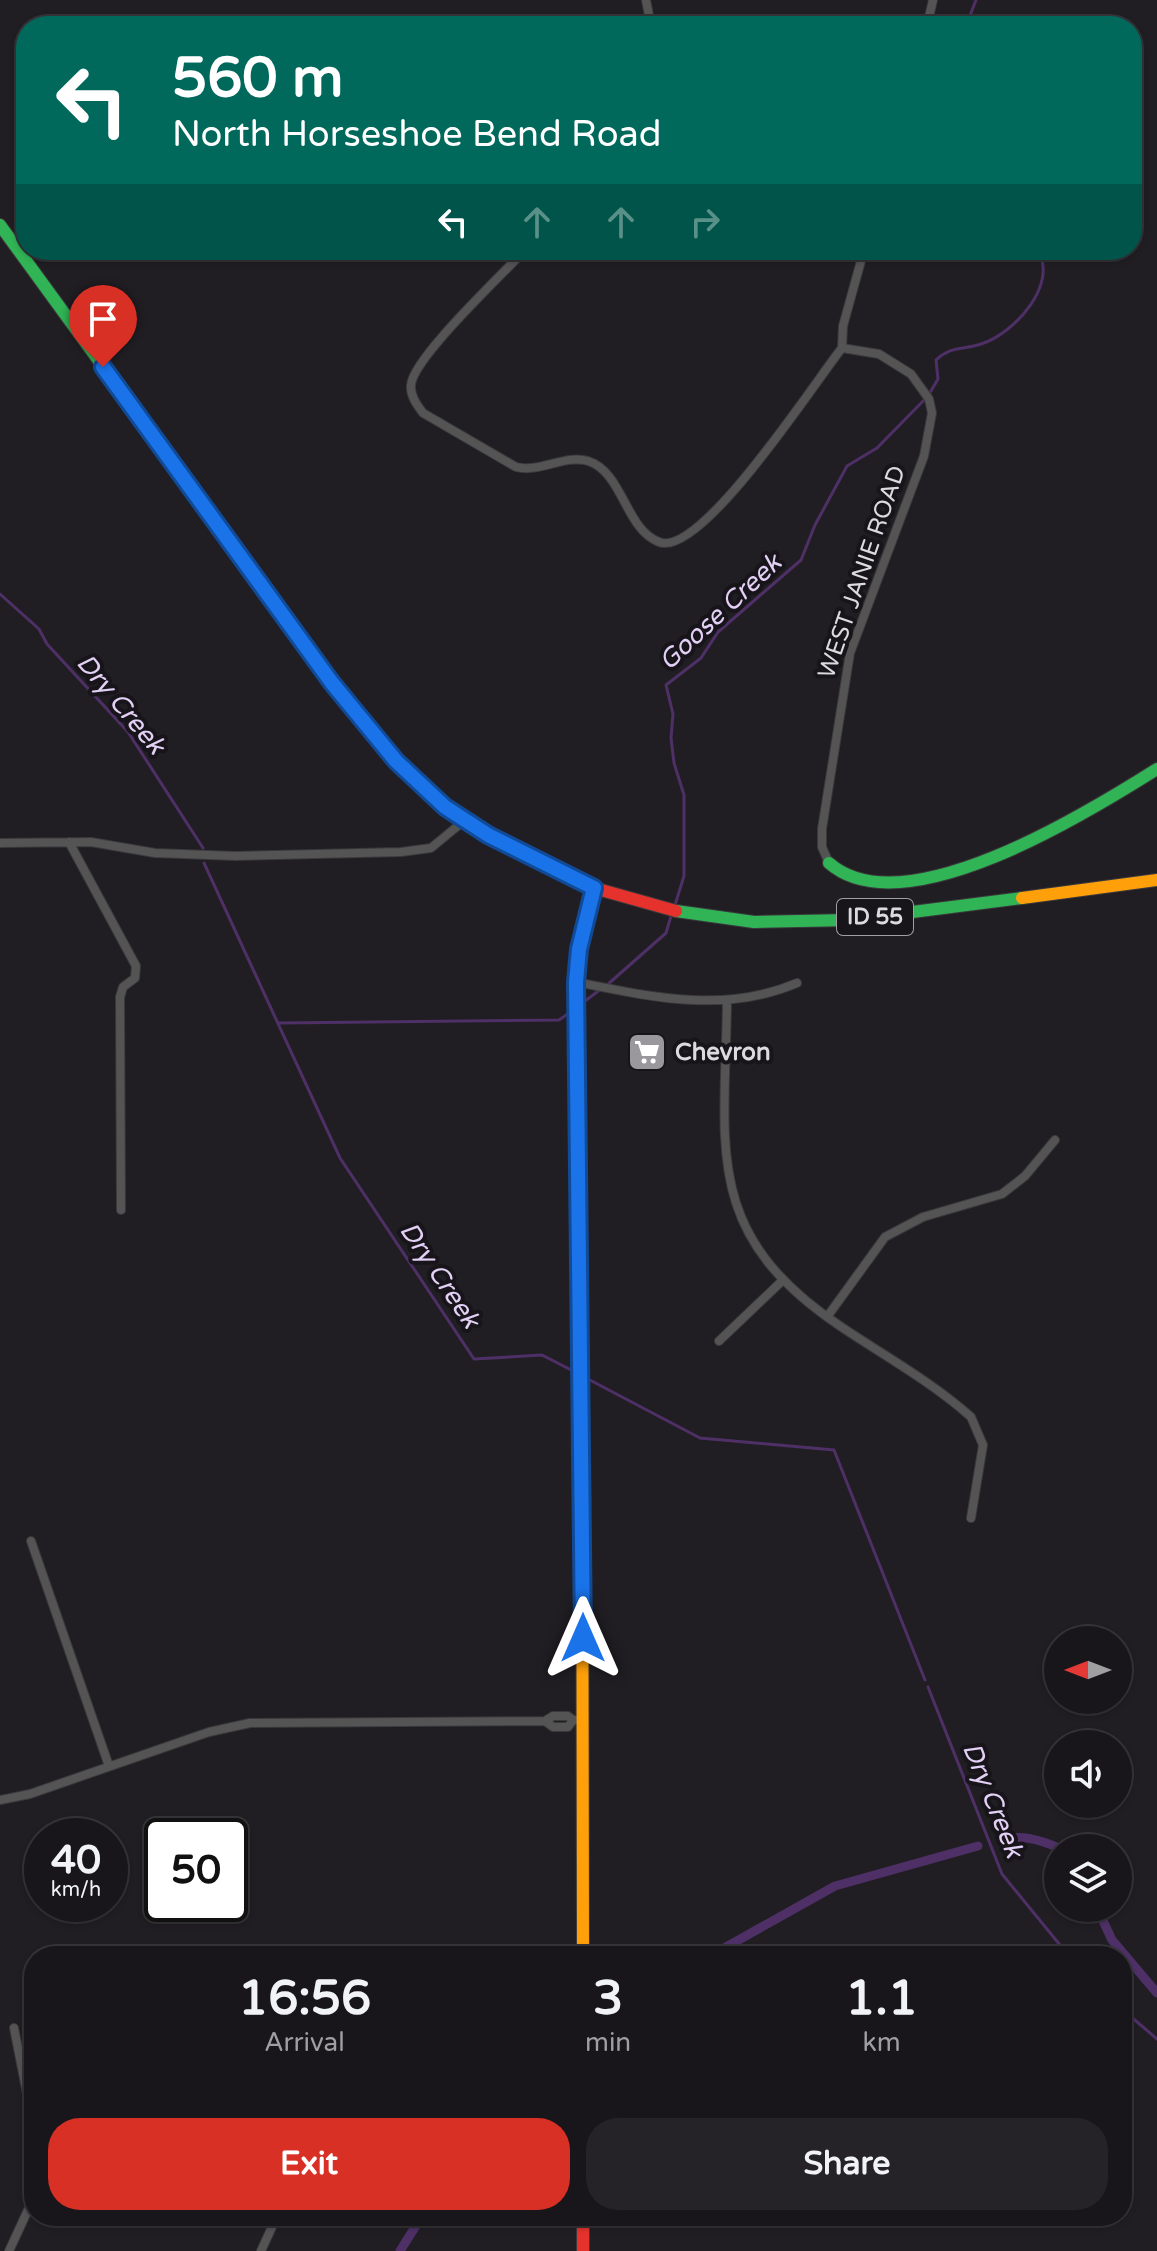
<!DOCTYPE html>
<html lang="en">
<head>
<meta charset="utf-8">
<style>
	:root { --surface:#18161a; --page:#252327; --text:#f1f3f6; --muted:#9f9fa2; --line:#363539; --accent:#d93025 }
	body { margin:0; font-family:"Varela Round",sans-serif; background:var(--page); color:var(--text); height:100vh; display:flex; flex-direction:column; font-size:30px; white-space:nowrap }
	* { box-sizing:border-box; margin:0 }
	p { font-size:26px; color:var(--muted) }
	.icon { flex:none; width:44px; height:44px; fill:none; stroke:currentColor; stroke-width:2; stroke-linecap:round; stroke-linejoin:round }
	.map { position:relative; flex:1; overflow:hidden }
	.details { position:absolute; left:24px; top:1946px; width:1108px; height:280px; display:flex; flex-direction:column; background:var(--surface); border-radius:32px; box-shadow:0 2px 6px #0004,0 0 0 2px var(--line) }
	.details>* { flex:none }
	.hud { position:absolute; left:16px; top:16px; width:1126px; height:244px; border-radius:32px; box-shadow:0 2px 6px #0004,0 0 0 2px var(--line); background:#00695c; color:#fff; overflow:hidden }
	.needle { width:52px; rotate:270deg }
	.controls { position:absolute; left:1044px; top:1626px; display:grid; gap:16px }
	.controls a { display:grid; place-items:center; width:88px; height:88px; border-radius:50%; background:var(--surface); box-shadow:0 2px 6px #0004,0 0 0 2px var(--line); font-size:40px }
	.speed { position:absolute; left:24px; top:1818px; display:flex; gap:16px; font-size:40px; font-weight:700; text-align:center }
	.speed>* { display:grid; place-content:center; width:104px; height:104px; border-radius:50%; background:var(--surface); box-shadow:0 2px 6px #0004,0 0 0 2px var(--line); line-height:1 }
	.speed small { font-size:20px; font-weight:400 }
	.speed .limit { border:4px solid #111; border-radius:12px; background:#fff; color:#111 }
	.pin { position:absolute; display:grid; place-items:center; width:68px; height:68px; color:#fff; margin:-82px -34px; border-radius:50% 50% 50% 0; rotate:-45deg; box-shadow:0 0 8px #0007 }
	.pin .icon { rotate:45deg }
	.me { position:absolute; width:88px; margin:-44px; rotate:0deg; stroke-linejoin:round; filter:drop-shadow(0 0 6px #0008) }
	.turn { display:flex; align-items:center; gap:28px; height:168px; padding:0 24px; font-size:36px }
	.turn .icon { width:104px; height:104px; stroke-width:2.5 }
	.turn b { display:block; font-size:56px; line-height:68px }
	.lanes { display:flex; align-items:center; height:76px; padding:0 24px; background:#0003; justify-content:center; gap:40px; direction:ltr }
	.lanes .off { opacity:.35 }
	.eta { display:flex; justify-content:space-evenly; align-items:center; height:136px; text-align:center }
	.eta b { font-size:48px; font-weight:700; line-height:56px }
	.button { display:flex; gap:16px; margin-top:auto; padding:16px 24px }
	.button a { flex:1; height:92px; border-radius:32px; background:var(--accent); color:#fff; font-size:32px; font-weight:700; line-height:92px; text-align:center }
	.button a+a { background:var(--page); color:var(--text) }
	.map>svg:first-child { display:block }
</style>
</head>
<body>
<div class="map">
<svg width="1157" height="2251" viewBox="0 0 1157 2251">
	<rect width="100%" height="100%" fill="#201e23"/>
	<g fill="none" stroke-linecap="round" stroke-linejoin="round">
		<!-- stream -->
		<path stroke="#4e3067" stroke-width="3" d="M966,26L976,0
			M0,594L39,629L47,644L128,732L203,848
			M204,863L340,1158L474,1359L542,1355L579,1374
			M675,905L684,876V795L674,763L671,738L673,714L666,685L701,658L718,632L801,560L815,525L847,466L877,448L928,396L938,379L936,360C951,346 962,350 981,344C1014,334 1060,283 1037,250
			M607,985L666,933L671,916
			M581,1004L601,989
			M279,1023L559,1020L572,1011
			M586,1378L700,1438L834,1450L925,1680
			M928,1687L1002,1874L1069,1956
			M1122,2009L1157,2039"/>
		<!-- canal -->
		<path stroke="#4e3067" stroke-width="9" d="M1000,1839C1023,1835 1038,1839 1059,1848
			M1097,1908L1112,1940L1157,1993
			M710,1956L835,1886L978,1846
			M400,2251L422,2216"/>
		<defs>
			<path id="street" d="M646,0L651,26
				M927,26L933,0
				M525,250C503,274 413,358 411,385C410,396 417,405 423,413L516,467C540,473 565,454 588,461C623,472 625,529 659,542C701,559 816,380 842,348
				M842,348L843,326L864,250
				M69,842L136,966L135,978L123,987L120,997L121,1210
				M0,843L91,842L155,853L235,856L401,852L431,848L465,820
				M829,863L822,847V829L850,653L924,456L932,413L929,399L911,374L879,354L842,348
				M576,982C651,997 724,1014 797,983
				M727,1002C725,1149 702,1233 840,1326C883,1355 932,1382 971,1417L983,1445L971,1518
				M827,1317L885,1237L923,1217L1002,1194L1025,1176L1055,1140
				M719,1341L782,1281
				M31,1541L109,1766
				M573,1720L568,1727H553L545,1721L553,1716H568L573,1720H583
				M0,1800L30,1794L209,1732L250,1723L545,1721
				M14,2028L34,2129
				M9,2251L34,2197
				M261,2251L277,2216"/>
			<path id="fast" d="M0,225L258,579
				M829,863C903,928 1089,812 1157,769
				M676,911L754,922L850,920L1022,898"/>
			<path id="slow" d="M1022,898L1157,880
				M582,1381L583,1956"/>
			<path id="jam" d="M258,579L370,733L445,807L488,835L594,888L676,911
				M582,1381L576,982L579,949L594,888
				M583,2216V2251"/>
		</defs>
		<!-- street casing -->
		<use href="#street" stroke="#3a393c" stroke-width="10"/>
		<!-- fast casing -->
		<use href="#fast" stroke="#3a393c" stroke-width="14"/>
		<!-- slow casing -->
		<use href="#slow" stroke="#3a393c" stroke-width="14"/>
		<!-- jam casing -->
		<use href="#jam" stroke="#3a393c" stroke-width="14"/>
		<!-- street -->
		<use href="#street" stroke="#555454" stroke-width="8"/>
		<!-- fast -->
		<use href="#fast" stroke="#30b455" stroke-width="12"/>
		<!-- slow -->
		<use href="#slow" stroke="#ff9f0a" stroke-width="12"/>
		<!-- jam -->
		<use href="#jam" stroke="#e5322d" stroke-width="12"/>
	</g>
	<g fill="none" stroke-linecap="round" stroke-linejoin="round">
		<defs>
			<path id="route" d="M103,367L332,683L396,761L445,807L488,835L594,888L579,949L576,982L583,1638"/>
		</defs>
		<!-- route casing -->
		<use href="#route" stroke="#114b97" stroke-width="20"/>
		<!-- route -->
		<use href="#route" stroke="#1a73e8" stroke-width="14"/>
	</g>
	<!-- icons -->
	<defs>
		<symbol id="supermarket-square" viewBox="-11 -11 22 22"><rect x="-9" y="-9" width="18" height="18" rx="4" fill="#9a989d" stroke="#17141a"/><path d="M-6-5.5h2.5l.6 2H6L4.5 2H-2.5L-4.4-4H-6ZM-1.5 3.2a1.3 1.3 0 1 0 .1 0ZM3 3.2a1.3 1.3 0 1 0 .1 0Z" fill="#fff"/></symbol>
	</defs>
	<g fill-rule="evenodd">
		<use href="#supermarket-square" x="625" y="1030" width="44" height="44"/>
	</g>
	<g text-anchor="middle" dominant-baseline="central" stroke-width="8" stroke-linejoin="round" paint-order="stroke">
		<!-- shield labels -->
		<rect fill="#17141a" stroke="#a19fa3" stroke-width="2" x="837" y="899" width="76" height="36" rx="6"/>
		<g font-size="22" font-weight="bold" fill="#dcdade">
			<text x="875" y="917">ID 55</text>
		</g>
		<!-- street labels -->
		<g font-size="24" fill="#dcdade" stroke="#17141a">
			<text transform="translate(862 572) rotate(-71)">WEST JANIE ROAD</text>
		</g>
		<!-- poi labels -->
		<g font-size="24" font-weight="bold" fill="#dcdade" stroke="#17141a" text-anchor="start">
			<text x="675" y="1052">Chevron</text>
		</g>
		<!-- water labels -->
		<g font-size="26" font-style="italic" fill="#e2d0f5" stroke="#17141a">
			<text transform="translate(720 612) rotate(-43)">Goose Creek</text>
			<text transform="translate(121 704) rotate(50)">Dry Creek</text>
			<text transform="translate(440 1275) rotate(56)">Dry Creek</text>
			<text transform="translate(993 1800) rotate(68)">Dry Creek</text>
		</g>
	</g>
</svg>
<div class="controls">
<a><svg class="needle" viewBox="-14 -14 28 28"><path d="M0-13l5 13h-10z" fill="#e53935"/><path d="M0 13l5-13h-10z" fill="#9f9fa2"/></svg></a>
<a><svg class="icon" aria-label="sound" viewBox="0 0 24 24"><path d="M4 9h4l5-4v14l-5-4H4zM17 9q2 3 0 6"/></svg></a>
<a><svg class="icon" aria-label="layers" viewBox="0 0 24 24"><path d="M12 4l9 5-9 5-9-5zM3 14l9 5 9-5"/></svg></a>
</div>
<div class="speed"><div>40<small>km/h</small></div><div class="limit">50</div></div>
<div class="pin" style="left:103px;top:367px;background:#d93025"><svg class="icon" aria-label="arrive" viewBox="0 0 24 24"><path d="M6 21V4h12l-3 4 3 4H6"/></svg></div>
<svg class="me" style="left:583px;top:1638px" viewBox="-20 -20 40 40"><path d="M0-17L14 15 0 8-14 15z" fill="#1a73e8" stroke="#fff" stroke-width="4"/></svg>
<div class="hud">
<div class="turn"><svg class="icon" aria-label="left" viewBox="0 0 24 24"><path d="M17 20v-9H6M10 6l-5 5 5 5"/></svg><div><b>560 m</b>North Horseshoe Bend Road</div></div>
<div class="lanes"><svg class="icon" aria-label="left" viewBox="0 0 24 24"><path d="M17 20v-9H6M10 6l-5 5 5 5"/></svg><svg class="icon off" aria-label="ahead" viewBox="0 0 24 24"><path d="M12 20V5M6 11l6-6 6 6"/></svg><svg class="icon off" aria-label="ahead" viewBox="0 0 24 24"><path d="M12 20V5M6 11l6-6 6 6"/></svg><svg class="icon off" aria-label="right" viewBox="0 0 24 24"><path d="M7 20v-9h11M14 6l5 5-5 5"/></svg></div>
</div>
<section class="details">
<div class="eta">
<div><b>16:56</b><p>Arrival</p></div>
<div><b>3</b><p>min</p></div>
<div><b>1.1</b><p>km</p></div>
</div>
<div class="button"><a>Exit</a><a>Share</a></div>
</section>
</div>
</body>
</html>
